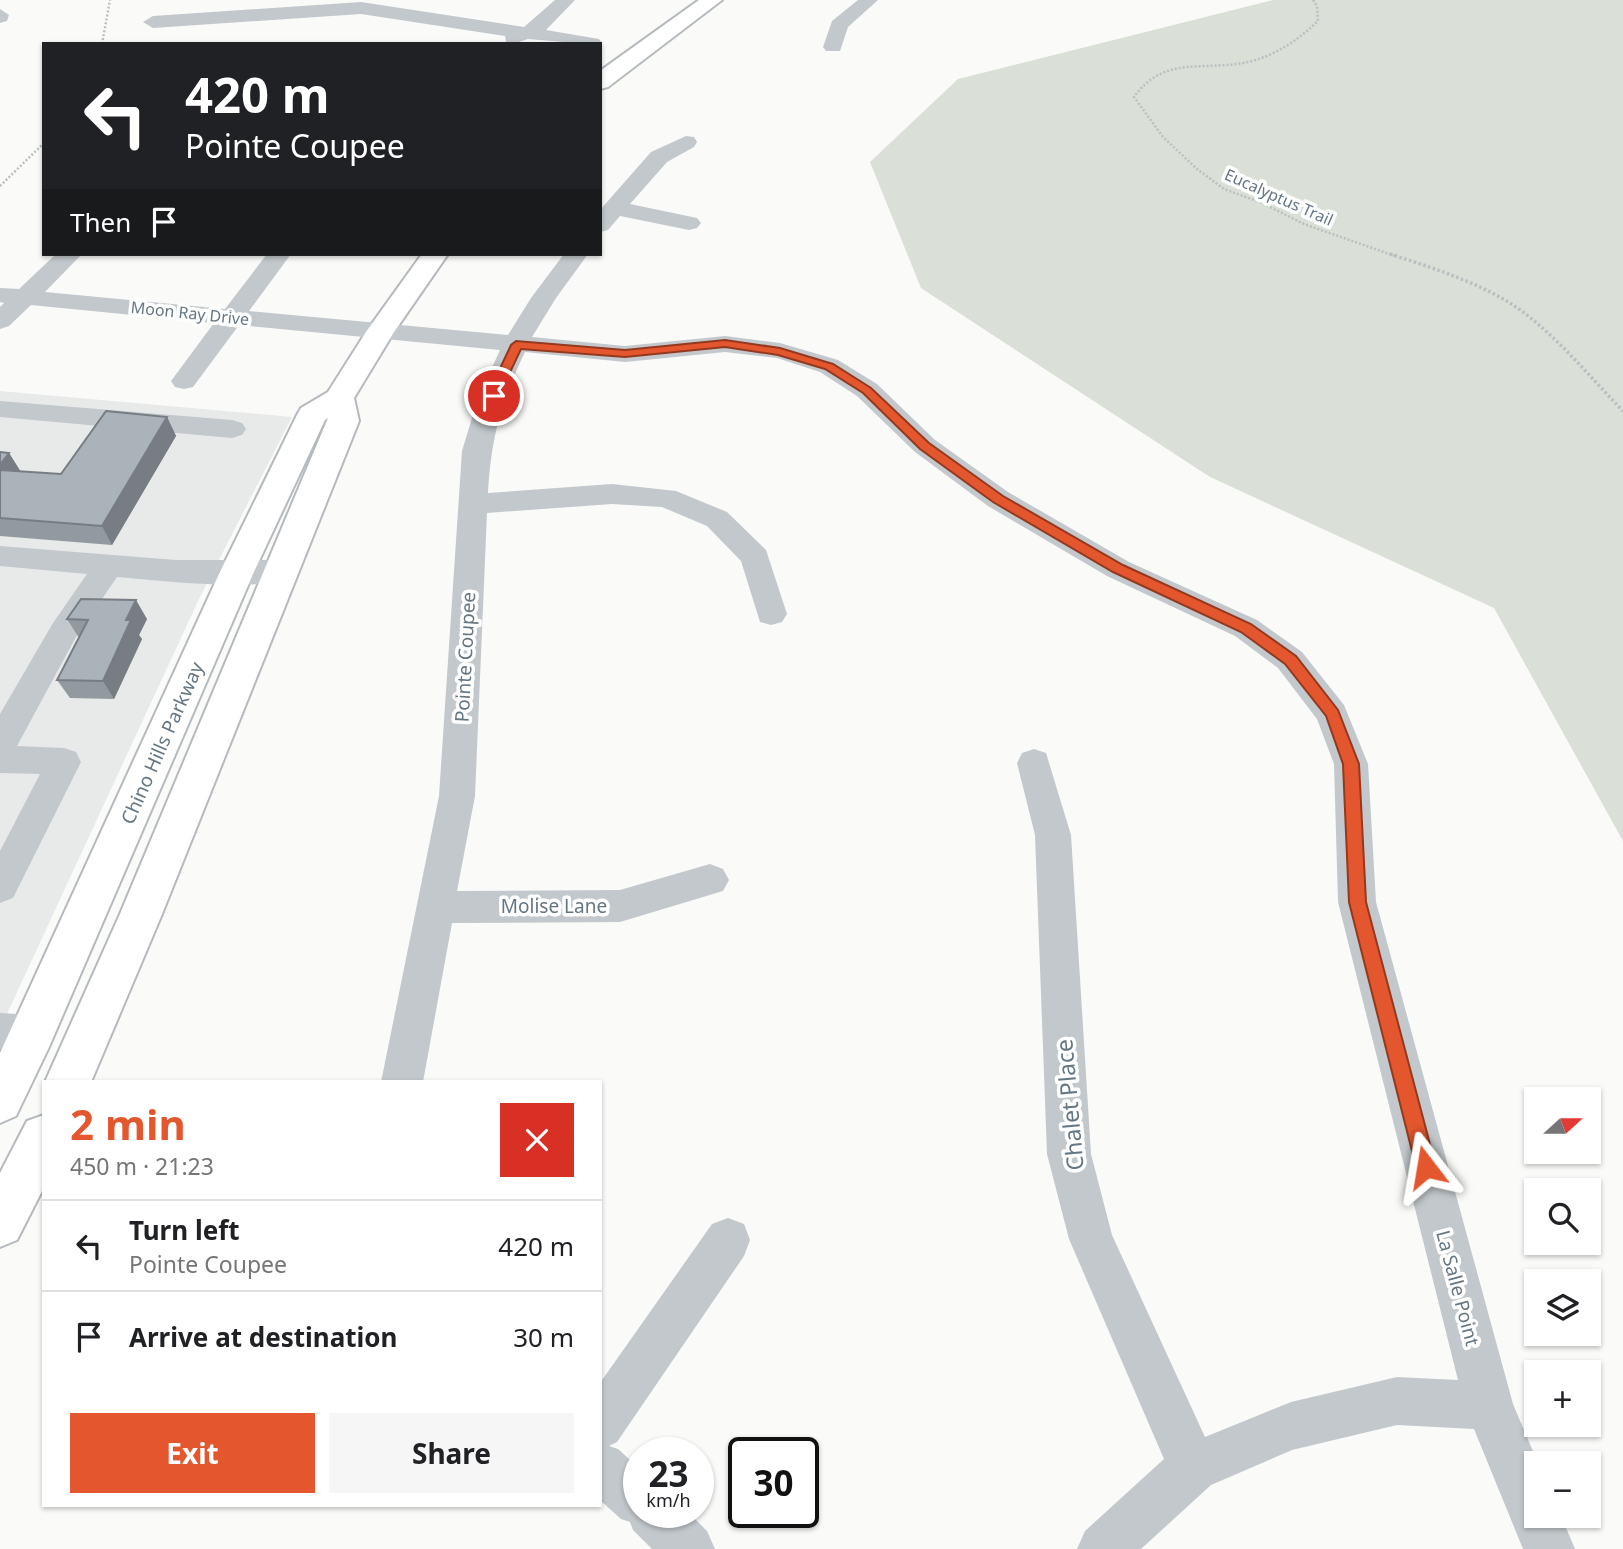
<!DOCTYPE html>
<html lang="en">
<head>
<meta charset="utf-8">
<style>
	:root { --surface:#fff; --page:#f6f6f6; --text:#202124; --muted:#757577; --line:#e0e0e0; --accent:#e4572e }
	body { margin:0; font-family:"Noto Sans",sans-serif; background:var(--page); color:var(--text); height:100vh; display:flex; flex-direction:column; font-size:26px; white-space:nowrap }
	* { box-sizing:border-box; margin:0 }
	p { font-size:23px; color:var(--muted) }
	.icon { flex:none; width:38px; height:38px; fill:none; stroke:currentColor; stroke-width:2; stroke-linecap:round; stroke-linejoin:round }
	.map { position:relative; flex:1; overflow:hidden }
	.panel { position:absolute; left:42px; top:1080px; width:560px; height:427px; display:flex; flex-direction:column; background:var(--surface); border-radius:0px; box-shadow:0 2px 5px #0004 }
	.panel>* { flex:none }
	.guide { position:absolute; left:42px; top:42px; width:560px; height:214px; border-radius:0px; box-shadow:0 2px 5px #0004; background:#202124; color:#fff; overflow:hidden }
	.needle { width:46px; rotate:69deg }
	.fabs { position:absolute; left:1524px; top:1087px; display:grid; gap:14px }
	.fabs a { display:grid; place-items:center; width:77px; height:77px; border-radius:0px; background:var(--surface); box-shadow:0 2px 5px #0004; font-size:35px }
	.speed { position:absolute; left:623px; top:1437px; display:flex; gap:14px; font-size:35px; font-weight:700; text-align:center }
	.speed>* { display:grid; place-content:center; width:91px; height:91px; border-radius:50%; background:var(--surface); box-shadow:0 2px 5px #0004; line-height:1 }
	.speed small { font-size:18px; font-weight:400 }
	.speed .limit { border:4px solid #111; border-radius:10px; background:#fff; color:#111 }
	.pin { position:absolute; display:grid; place-items:center; width:60px; height:60px; color:#fff; margin:-30px; border:4px solid #fff; border-radius:50%; box-shadow:0 2px 7px #0007 }
	.me { position:absolute; width:77px; margin:-38px; rotate:346deg; stroke-linejoin:round; filter:drop-shadow(0 0 5px #0008) }
	.turn { display:flex; align-items:center; gap:24px; height:147px; padding:0 28px; font-size:32px }
	.turn .icon { width:91px; height:91px; stroke-width:2.5 }
	.turn b { display:block; font-size:49px; line-height:60px }
	.then { display:flex; align-items:center; height:66px; padding:0 28px; background:#0003; gap:14px; font-size:26px }
	.round { display:grid; place-items:center; flex:none; width:74px; height:74px; border-radius:0px; background:var(--page) }
	.headline { display:flex; align-items:center; justify-content:space-between; height:119px; padding:0 28px }
	h1 { font-size:42px; font-weight:700; line-height:52px; color:var(--accent) }
	.action { display:flex; gap:14px; margin-top:auto; padding:14px 28px }
	.action a { flex:1; height:80px; border-radius:0px; background:var(--accent); color:#fff; font-size:28px; font-weight:700; line-height:80px; text-align:center }
	.action a+a { background:var(--page); color:var(--text) }
	ul { padding:0; list-style:none }
	li { display:flex; align-items:center; gap:21px; height:91px; padding:0 28px; border-top:2px solid var(--line) }
	li div { flex:1 }
	li b { display:block; font-size:26px }
	li em { font-style:normal }
	.map>svg:first-child { display:block }
</style>
</head>
<body>
<div class="map">
<svg width="1623" height="1549" viewBox="0 0 1623 1549">
	<rect width="100%" height="100%" fill="#fafaf8"/>
	<!-- built -->
	<path fill="#e8e9e9" d="M0,391L292,417L199,599L0,1029Z"/>
	<!-- green -->
	<path fill="#dadfd7" d="M1273,0H1623V841L1494,608L1210,477L921,288L870,162L958,79Z"/>
	<g fill="none" stroke-linecap="round" stroke-linejoin="round">
		<defs>
			<path id="major" d="M699,0H722L608,87L600,89V71Z
				M422,254H448L394,332L354,398L359,421L162,914L91,1082H45L120,914L328,418L325,420L253,574L49,1047L16,1116L0,1123V1053L219,574L297,415L301,408L328,392L366,332Z
				M44,1115V1187L17,1240L0,1247V1173L27,1121Z"/>
		</defs>
		<!-- major casing -->
		<use href="#major" stroke="#b5babe" stroke-width="4"/>
		<!-- path-far1 -->
		<path stroke="#bbbfc2" stroke-width="2.5" stroke-dasharray="2 2" stroke-linecap="butt" d="M1313,0L1317,6L1318,21C1298,40 1275,56 1248,62C1204,72 1165,54 1134,97L1163,137L1197,169L1224,189L1262,203L1304,224L1395,256
			M102,44L110,0
			M0,186L44,143"/>
		<!-- path -->
		<path stroke="#bbbfc2" stroke-width="3.5" stroke-dasharray="2.5 2.5" stroke-linecap="butt" d="M1390,254C1430,267 1474,281 1510,303C1553,331 1587,374 1623,411"/>
		<!-- minor -->
		<path fill="#c3c8cc" fill-rule="evenodd" d="M555,0H575L546,30L599,39L602,43L600,45L528,39L513,44L506,42L505,36L361,14L153,28L143,22L153,16L361,2L524,27Z
			M858,0H878L848,27L840,51H826L823,47L832,21Z
			M0,9L9,15L7,21L0,23Z
			M686,136L694,137L697,142L694,147L667,162L630,204L697,218L701,223L697,228L689,230L620,216L608,230L600,232V210L651,152Z
			M56,254H82L45,292L225,309L267,254H291L249,311L508,335L531,298L564,254H588L556,298L532,337L625,346L725,336L780,343L838,360L877,384L935,440L1008,492L1129,562L1257,620L1302,652L1344,705L1368,764L1376,902L1513,1404L1538,1463L1536,1516H1561L1575,1549H1523L1474,1429L1397,1425L1292,1450L1211,1485L1141,1549H1077L1085,1531L1164,1459L1069,1239L1047,1154L1035,835L1017,763L1022,753L1034,749L1046,753L1071,835L1091,1154L1112,1235L1205,1437L1291,1402L1397,1377L1458,1380L1338,902L1334,764L1317,719L1278,668L1235,636L1107,576L988,506L915,452L857,396L820,372L777,358L725,352L625,362L525,352C501,402 491,438 488,493L612,484L676,491L727,512L766,550L787,614L782,622L771,625L760,622L741,561L707,526L662,507L612,504L487,513L475,796L457,891L620,890L710,864L723,869L729,880L723,891L620,922L452,923L423,1082H381L439,796L462,451L478,398L500,350L239,325L193,387L184,389L175,387L171,381L214,323L31,305L9,326L0,329V307L4,303L0,302V288L19,289Z
			M0,401L232,420L242,423L246,429L242,435L232,438L0,417Z
			M0,546L176,560H281L292,563L296,571L292,579C248,591 164,581 117,577L76,637L17,746L64,748L76,752L81,762L13,898L0,903V851L40,774L0,773V714L53,623L87,574L0,566Z
			M0,1013L33,1015L47,1020L53,1033L47,1046L33,1051L0,1049Z
			M728,1218L744,1224L750,1240L744,1256L617,1442L609,1446L618,1449L639,1468V1512H688L707,1531L715,1549H652L633,1530L630,1522L621,1519L600,1500V1383L712,1224Z"/>
		<!-- major -->
		<use href="#major" fill="#fff" fill-rule="evenodd"/>
	</g>
	<!-- wall -->
	<path fill="#929a9f" d="M167,417L176,436L112,545L0,536V452L9,453L20,471L61,474Z
		M67,619H147L139,635L142,639L114,699L70,698L57,680L79,638Z"/>
	<!-- shaded-wall -->
	<path fill="#777d82" d="M167,417L176,436L112,545L102,526Z
		M9,453L21,472L0,475V465Z
		M136,600L147,619L139,635L142,639L114,699L103,681L126,620Z"/>
	<!-- building -->
	<path fill="#aab3b9" stroke="#777d82" stroke-width="2" d="M106,411L167,417L102,526L0,518V470L61,474Z
		M0,452L9,453L0,465Z
		M81,599L136,600L126,620H131L103,681L57,680L88,620L67,619Z"/>
	<!-- route -->
	<path fill="#e4572e" stroke="#94391e" stroke-width="2" d="M725,340L780,348L833,364L871,388L929,443L1003,496L1123,565L1251,624L1296,656L1338,710L1359,764L1366,902L1436,1167L1433,1174L1426,1177L1419,1174L1416,1167L1349,902L1343,764L1326,716L1285,664L1241,632L1113,572L993,502L920,449L863,393L825,369L778,355L725,347L625,357L521,349L498,398L494,399L487,396L511,345L516,341L625,350Z"/>
	<g text-anchor="middle" dominant-baseline="central" stroke-width="7" stroke-linejoin="round" paint-order="stroke">
		<!-- far-street labels -->
		<g font-size="16" fill="#657683" stroke="#fff">
			<text transform="translate(1279 197) rotate(24)">Eucalyptus Trail</text>
			<text transform="translate(190 313) rotate(6)">Moon Ray Drive</text>
		</g>
		<!-- street labels -->
		<g font-size="19" fill="#657683" stroke="#fff">
			<text transform="translate(465 657) rotate(-87)">Pointe Coupee</text>
			<text transform="translate(162 743) rotate(-66)">Chino Hills Parkway</text>
			<text x="554" y="906">Molise Lane</text>
			<text transform="translate(1458 1288) rotate(75)">La Salle Point</text>
		</g>
		<!-- near-street labels -->
		<g font-size="23" fill="#657683" stroke="#fff">
			<text transform="translate(1069 1105) rotate(-95)">Chalet Place</text>
		</g>
	</g>
</svg>
<div class="fabs">
<a><svg class="needle" viewBox="-14 -14 28 28"><path d="M0-13l5 13h-10z" fill="#e53935"/><path d="M0 13l5-13h-10z" fill="#757577"/></svg></a>
<a><svg class="icon" aria-label="search" viewBox="0 0 24 24"><circle cx="10" cy="10" r="6"/><path d="M15 15l6 6"/></svg></a>
<a><svg class="icon" aria-label="layers" viewBox="0 0 24 24"><path d="M12 4l9 5-9 5-9-5zM3 14l9 5 9-5"/></svg></a>
<a>+</a>
<a>−</a>
</div>
<div class="speed"><div>23<small>km/h</small></div><div class="limit">30</div></div>
<div class="pin" style="left:494px;top:396px;background:#d93025"><svg class="icon" aria-label="arrive" viewBox="0 0 24 24"><path d="M6 21V4h12l-3 4 3 4H6"/></svg></div>
<svg class="me" style="left:1426px;top:1167px" viewBox="-20 -20 40 40"><path d="M0-17L14 15 0 8-14 15z" fill="#e4572e" stroke="#fff" stroke-width="4"/></svg>
<div class="guide">
<div class="turn"><svg class="icon" aria-label="left" viewBox="0 0 24 24"><path d="M17 20v-9H6M10 6l-5 5 5 5"/></svg><div><b>420 m</b>Pointe Coupee</div></div>
<div class="then">Then<svg class="icon" aria-label="arrive" viewBox="0 0 24 24"><path d="M6 21V4h12l-3 4 3 4H6"/></svg></div>
</div>
<section class="panel">
<div class="headline"><div><h1>2 min</h1><p>450 m · 21:23</p></div><a class="round" style="background:#d93025;color:#fff"><svg class="icon" aria-label="close" viewBox="0 0 24 24"><path d="M6 6l12 12M18 6L6 18"/></svg></a></div>
<ul>
<li><svg class="icon" aria-label="left" viewBox="0 0 24 24"><path d="M17 20v-9H6M10 6l-5 5 5 5"/></svg><div><b>Turn left</b><p>Pointe Coupee</p></div><em>420 m</em></li>
<li><svg class="icon" aria-label="arrive" viewBox="0 0 24 24"><path d="M6 21V4h12l-3 4 3 4H6"/></svg><div><b>Arrive at destination</b></div><em>30 m</em></li>
</ul>
<div class="action"><a>Exit</a><a>Share</a></div>
</section>
</div>
</body>
</html>
